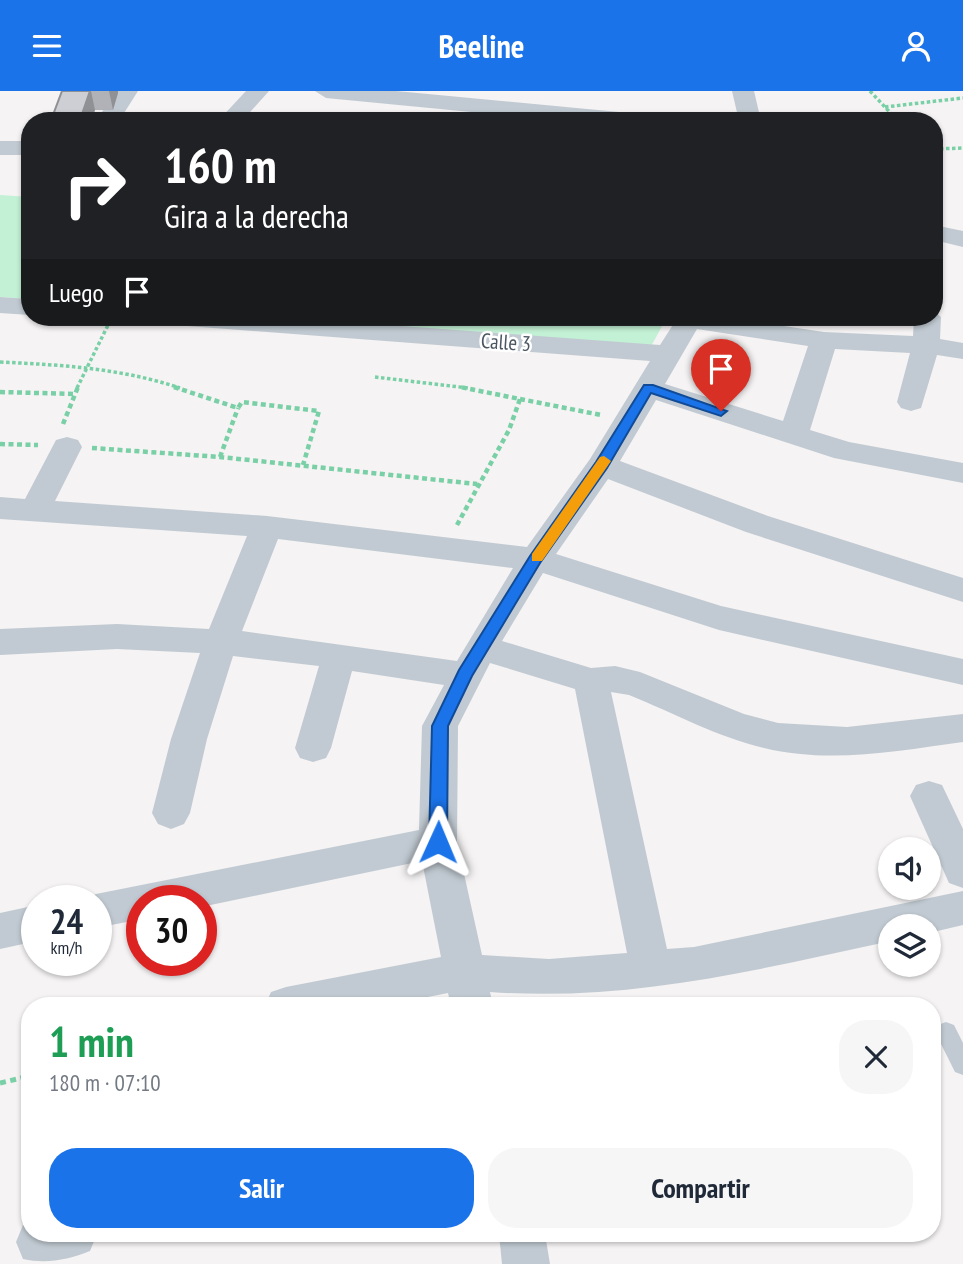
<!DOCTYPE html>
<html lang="es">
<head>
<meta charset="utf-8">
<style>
	:root { --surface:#fff; --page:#f6f6f7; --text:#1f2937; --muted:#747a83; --accent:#1a73e8 }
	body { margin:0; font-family:"PT Sans Narrow",sans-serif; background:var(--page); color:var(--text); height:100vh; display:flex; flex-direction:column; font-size:26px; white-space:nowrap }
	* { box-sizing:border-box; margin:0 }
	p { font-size:23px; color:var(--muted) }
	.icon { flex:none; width:38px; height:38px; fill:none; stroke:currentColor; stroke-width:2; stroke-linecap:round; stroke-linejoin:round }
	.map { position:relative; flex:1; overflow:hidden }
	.drawer { position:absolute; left:21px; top:906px; width:920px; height:245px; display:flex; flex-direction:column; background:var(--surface); border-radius:28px; box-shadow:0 2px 5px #0004 }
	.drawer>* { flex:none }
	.hud { position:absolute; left:21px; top:21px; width:922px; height:214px; border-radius:28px; box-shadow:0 2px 5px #0004; background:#202124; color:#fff; overflow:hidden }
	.tools { position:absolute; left:878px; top:746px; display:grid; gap:14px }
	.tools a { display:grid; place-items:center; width:63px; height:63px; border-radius:50%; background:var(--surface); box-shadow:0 2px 5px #0004; font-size:35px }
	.speed { position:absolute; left:21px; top:794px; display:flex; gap:14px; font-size:35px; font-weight:700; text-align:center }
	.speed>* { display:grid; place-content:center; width:91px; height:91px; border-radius:50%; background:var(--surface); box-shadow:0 2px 5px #0004; line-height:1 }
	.speed small { font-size:18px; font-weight:400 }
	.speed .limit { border:10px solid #d22; background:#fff; color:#111 }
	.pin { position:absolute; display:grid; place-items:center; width:60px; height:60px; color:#fff; margin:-72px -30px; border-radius:50% 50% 50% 0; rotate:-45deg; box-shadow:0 0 7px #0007 }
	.pin .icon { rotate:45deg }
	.me { position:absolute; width:77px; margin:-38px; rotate:1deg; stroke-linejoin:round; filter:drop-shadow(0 0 5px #0008) }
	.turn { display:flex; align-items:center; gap:24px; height:147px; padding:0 28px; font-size:32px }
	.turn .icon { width:91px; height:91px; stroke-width:2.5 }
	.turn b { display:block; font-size:49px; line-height:60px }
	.then { display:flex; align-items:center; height:66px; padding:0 28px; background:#0003; gap:14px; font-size:26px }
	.round { display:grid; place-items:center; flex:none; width:74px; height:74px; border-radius:28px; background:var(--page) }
	.headline { display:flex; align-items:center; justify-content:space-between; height:119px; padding:0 28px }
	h1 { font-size:42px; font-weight:800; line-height:52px; color:#1e9e55 }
	.action { display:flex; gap:14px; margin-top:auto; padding:14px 28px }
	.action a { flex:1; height:80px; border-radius:28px; background:var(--accent); color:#fff; font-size:28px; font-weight:800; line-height:80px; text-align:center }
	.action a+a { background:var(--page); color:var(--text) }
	header { display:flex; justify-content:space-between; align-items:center; height:91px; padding:0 28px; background:var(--accent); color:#fff; font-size:32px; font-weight:800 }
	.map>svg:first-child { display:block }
</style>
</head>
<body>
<header><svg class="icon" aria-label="menu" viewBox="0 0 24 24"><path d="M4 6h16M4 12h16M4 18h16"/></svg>Beeline<svg class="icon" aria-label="person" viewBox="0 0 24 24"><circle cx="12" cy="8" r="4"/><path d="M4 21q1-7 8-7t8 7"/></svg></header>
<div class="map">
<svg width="963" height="1173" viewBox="0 0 963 1173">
	<rect width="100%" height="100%" fill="#f5f3f3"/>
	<!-- green -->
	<path fill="#c3f1d5" d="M0,104L30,106V208L0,206Z
		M238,226H667L649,259Z"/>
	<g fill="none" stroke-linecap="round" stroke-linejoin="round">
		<!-- path-far2 -->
		<path stroke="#7ad0a6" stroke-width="3.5" stroke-dasharray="3.5 2.5" stroke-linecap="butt" d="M870,0L898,30
			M885,16L963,7
			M934,58L963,57
			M0,271C62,274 120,277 180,297
			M375,286L468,297
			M77,297L112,226"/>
		<!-- path-far1 -->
		<path stroke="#7ad0a6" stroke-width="4.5" stroke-dasharray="5 3.5" stroke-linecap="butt" d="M174,296L238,317L242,311L319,320L303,374
			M0,301L76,303
			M520,308L601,324
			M63,333L78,296
			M0,353L38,354
			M92,357L220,366L477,393
			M220,366L238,317
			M457,434L509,339L520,308L460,296"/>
		<!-- path -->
		<path stroke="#7ad0a6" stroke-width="5" stroke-dasharray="6 4.5" stroke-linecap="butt" d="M0,992L30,985"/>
		<!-- service -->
		<path fill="#c1cad2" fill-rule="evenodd" d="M946,931L954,934L963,952V984L955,981L935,941L938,934Z"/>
		<!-- minor -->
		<path fill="#c1cad2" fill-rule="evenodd" d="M116,0H138L119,30H96Z
			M246,0H269L242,30H218Z
			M315,0H396L640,23L651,30H566L326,7Z
			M732,0H754L761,30H739Z
			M0,50H30V64H0Z
			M934,134L963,140V156L934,149Z
			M0,206L30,208V224L0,222Z
			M934,220L941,226L940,248L963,252V268L937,264L921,317L911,320L901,317L897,311L910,262L835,258L810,339L849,351L963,372V392L834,367L656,309L620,370L768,425L963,487V511L746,441L608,388L556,463L721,515L963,568V594L719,539L543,482L502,550L591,577L615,575L640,581L744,623L778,632L847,636L963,623V651C897,660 830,673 764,657C717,646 674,622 629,604L611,601L667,858L694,856L963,800V834L929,842V835H891V850C757,879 628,911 490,901L493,915H451L448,902L382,915H265L271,901L286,896L441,866L422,770L201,816V810H142V828L96,837V810H81L96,803L419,739L422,635L444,594L352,580L331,657L326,667L313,671L300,667L295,657L319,575L233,565L207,648L190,722L184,733L171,738L158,733L152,722L171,648L200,562L117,558L0,564V538L117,533L209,538L247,445L0,428V406L25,408L56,349L67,346L78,349L82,356L55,410L267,425L527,456L590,368L650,270L175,234L165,232L162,226H281L660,254L678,226H723L824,241L913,245L914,226H934ZM697,238L808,255L783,330L665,293ZM278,448L513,477L457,570L242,540ZM490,572L575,598L627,862L549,868L482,864L457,751L458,635Z
			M929,690L942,694L963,738V797L949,792L910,705L916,694Z
			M37,814V850L0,858V822Z
			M30,1132V1143H97L90,1160C68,1169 46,1173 23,1168L16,1151L23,1134Z
			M499,1143H545L550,1173H502Z"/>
	</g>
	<!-- wall -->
	<path fill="#b0b2b7" d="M62,0H118V2L113,19H95L91,30H54L53,24Z"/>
	<!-- shaded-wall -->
	<path fill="#909195" d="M90,0H91L95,19L91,30H83L82,23Z
		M109,0H118V2L113,19Z"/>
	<!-- building -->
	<path fill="#cdcfd5" stroke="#909195" stroke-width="2" d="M62,0H90L82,23L53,24Z"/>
	<!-- route -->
	<path fill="#1a73e8" stroke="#114b97" stroke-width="2" d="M644,294H653L727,320L721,325L651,302L607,377L540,472L472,585L448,635L447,751L438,758L432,756L429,751L432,635L459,579L530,465L596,371Z"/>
	<!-- slow -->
	<path fill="#f59e0b" d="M604,365L611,370L542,470H532V463L600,366Z"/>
	<g text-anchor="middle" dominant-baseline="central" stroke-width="5" stroke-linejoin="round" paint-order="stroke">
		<!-- far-street labels -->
		<g font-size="21" fill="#4a5661" stroke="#fff">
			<text transform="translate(506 251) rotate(4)">Calle 3</text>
		</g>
	</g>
</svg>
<div class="tools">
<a><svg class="icon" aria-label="sound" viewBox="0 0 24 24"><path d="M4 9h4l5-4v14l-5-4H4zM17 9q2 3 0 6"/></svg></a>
<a><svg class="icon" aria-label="layers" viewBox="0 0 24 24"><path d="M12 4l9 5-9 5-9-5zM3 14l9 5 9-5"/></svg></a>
</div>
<div class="speed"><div>24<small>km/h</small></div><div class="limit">30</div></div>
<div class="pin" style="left:721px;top:320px;background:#d93025"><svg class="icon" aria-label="arrive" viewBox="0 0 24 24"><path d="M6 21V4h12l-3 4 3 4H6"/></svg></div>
<svg class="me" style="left:438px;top:751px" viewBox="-20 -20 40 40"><path d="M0-17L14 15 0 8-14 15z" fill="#1a73e8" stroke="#fff" stroke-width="4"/></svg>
<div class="hud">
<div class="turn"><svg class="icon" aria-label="right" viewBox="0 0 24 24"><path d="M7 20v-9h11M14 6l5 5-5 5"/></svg><div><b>160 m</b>Gira a la derecha</div></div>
<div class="then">Luego<svg class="icon" aria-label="arrive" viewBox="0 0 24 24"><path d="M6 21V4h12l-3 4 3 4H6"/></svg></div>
</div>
<section class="drawer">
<div class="headline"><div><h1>1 min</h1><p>180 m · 07:10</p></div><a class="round"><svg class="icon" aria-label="close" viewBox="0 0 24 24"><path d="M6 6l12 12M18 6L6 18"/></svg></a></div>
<div class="action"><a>Salir</a><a>Compartir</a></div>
</section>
</div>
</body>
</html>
